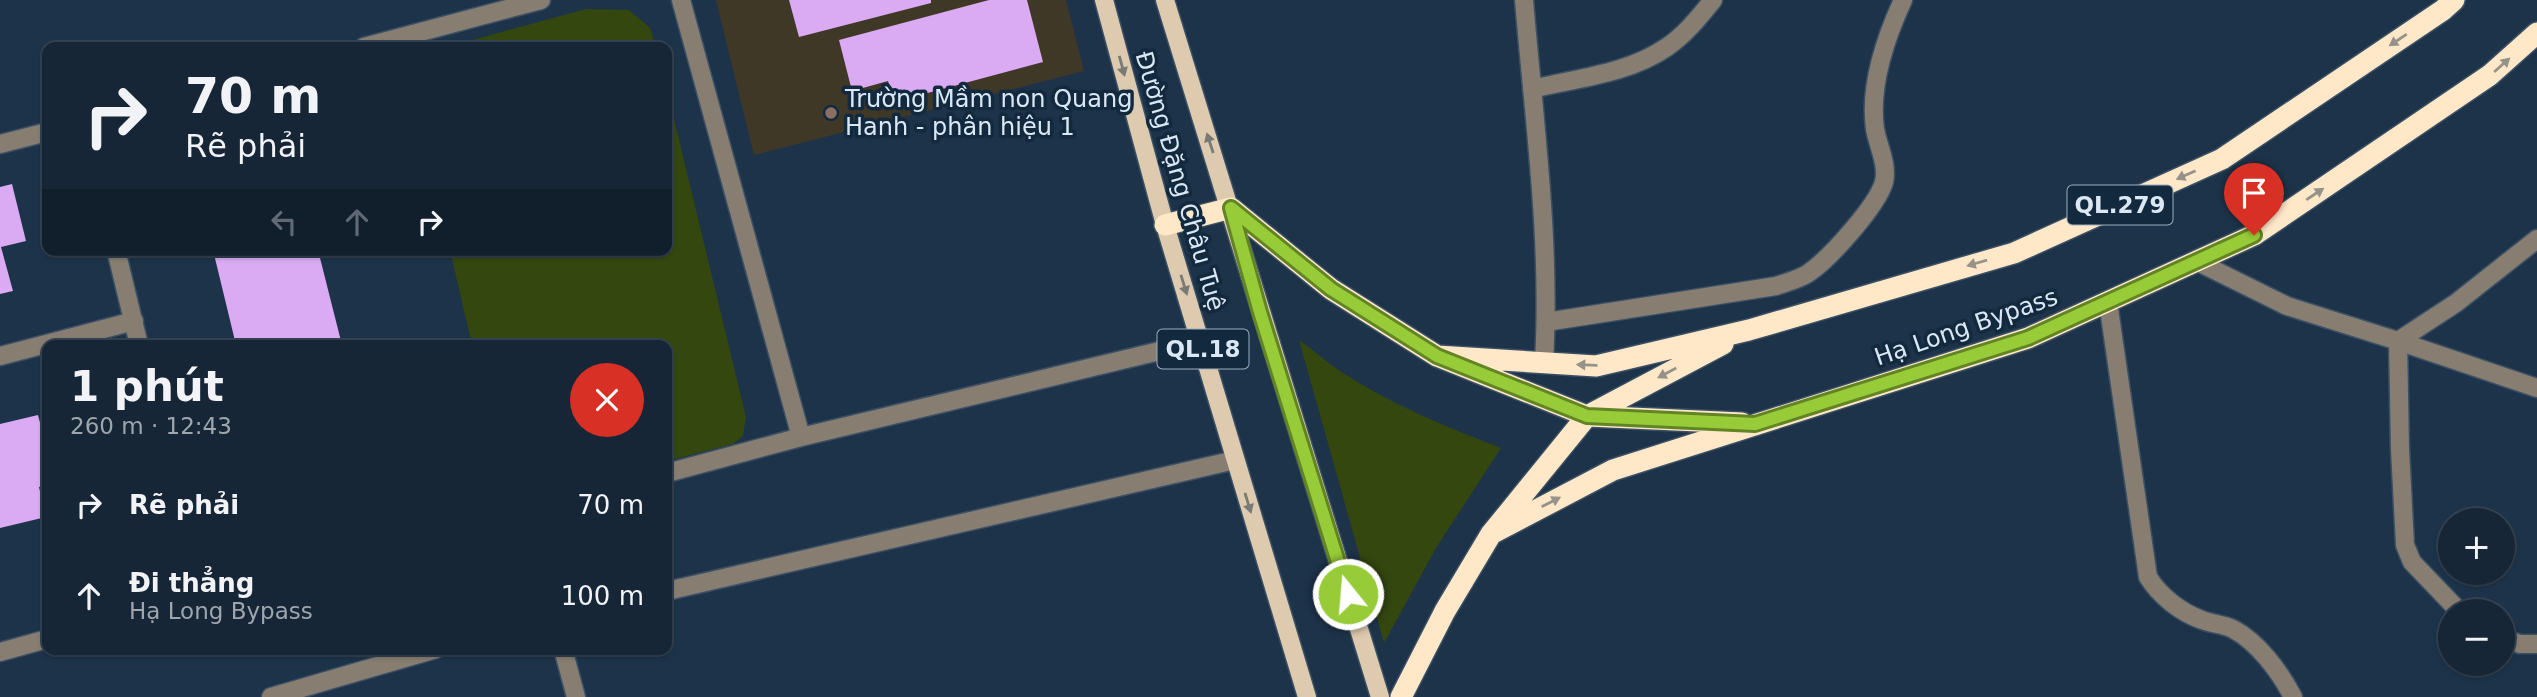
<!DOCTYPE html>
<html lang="vi">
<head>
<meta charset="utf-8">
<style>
	:root { --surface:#162637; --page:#1f2e3f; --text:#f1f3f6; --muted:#9ea5ad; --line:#354352 }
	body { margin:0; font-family:"DejaVu Sans",sans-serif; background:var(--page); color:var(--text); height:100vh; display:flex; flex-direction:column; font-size:26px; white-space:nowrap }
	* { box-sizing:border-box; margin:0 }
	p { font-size:23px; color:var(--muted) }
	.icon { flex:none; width:38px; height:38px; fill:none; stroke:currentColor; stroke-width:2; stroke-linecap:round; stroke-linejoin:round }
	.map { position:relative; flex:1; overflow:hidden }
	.panel { position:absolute; left:42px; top:340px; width:630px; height:315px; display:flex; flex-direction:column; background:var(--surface); border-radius:14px; box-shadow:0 2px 5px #0004,0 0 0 2px var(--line) }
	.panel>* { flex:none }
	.banner { position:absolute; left:42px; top:42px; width:630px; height:214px; border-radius:14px; box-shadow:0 2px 5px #0004,0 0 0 2px var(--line); background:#162637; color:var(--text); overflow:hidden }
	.fabs { position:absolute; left:2438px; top:508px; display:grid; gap:14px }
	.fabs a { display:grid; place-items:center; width:77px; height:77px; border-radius:50%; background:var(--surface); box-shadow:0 2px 5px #0004,0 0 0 2px var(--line); font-size:35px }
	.pin { position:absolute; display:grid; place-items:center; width:60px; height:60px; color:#fff; margin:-72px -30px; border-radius:50% 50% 50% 0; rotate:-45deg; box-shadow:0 0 7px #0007 }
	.pin .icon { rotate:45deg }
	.me { position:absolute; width:77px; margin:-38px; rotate:343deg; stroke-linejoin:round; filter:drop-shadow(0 0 5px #0008) }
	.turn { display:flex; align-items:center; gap:24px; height:147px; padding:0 28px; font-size:32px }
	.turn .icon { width:91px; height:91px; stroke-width:2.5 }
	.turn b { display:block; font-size:49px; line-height:60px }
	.lanes { display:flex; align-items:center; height:66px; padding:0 28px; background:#0003; justify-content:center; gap:35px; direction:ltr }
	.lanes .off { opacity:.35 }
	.round { display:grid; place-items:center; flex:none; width:74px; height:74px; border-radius:37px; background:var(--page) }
	.head { display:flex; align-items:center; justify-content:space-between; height:119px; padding:0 28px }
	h1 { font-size:42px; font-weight:700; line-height:52px }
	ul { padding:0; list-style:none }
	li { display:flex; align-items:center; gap:21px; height:91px; padding:0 28px }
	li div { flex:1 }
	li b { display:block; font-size:26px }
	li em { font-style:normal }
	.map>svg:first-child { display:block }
</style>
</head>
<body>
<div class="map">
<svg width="2537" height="697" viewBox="0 0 2537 697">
	<rect width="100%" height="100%" fill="#1d3349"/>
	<!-- education -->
	<path fill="#403827" d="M716,0H1066L1084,71L754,155Z"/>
	<!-- green -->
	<path fill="#34470f" d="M586,9L629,10L650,28L656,47H447Z
		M667,90L746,417L743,436L733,444L667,461V345H472L450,250H667Z
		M1299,340C1314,350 1327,363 1343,373C1392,405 1447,427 1501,448L1436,548L1384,643Z"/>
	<!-- building -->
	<path fill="#daaaf3" d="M789,0H931V3L799,37Z
		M989,0H1027L1043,62L894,102L888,81L852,91L839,40Z
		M12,184L26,241L1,247L13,291L0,294V187Z
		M213,250H318L342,345H236Z
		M38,415L45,442H47V485L39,487L46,517L0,528V424Z"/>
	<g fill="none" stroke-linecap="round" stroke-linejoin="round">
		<defs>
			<path id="minor" d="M681,0L801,437
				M1524,0C1534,120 1551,242 1544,362
				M364,47L541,0
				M1532,89C1577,78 1628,74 1667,47C1685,35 1700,16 1713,0
				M0,144L47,132
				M116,250L139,345
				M2196,261L2287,306L2398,341L2456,303L2537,239
				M2108,302L2148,577C2160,596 2180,612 2202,620C2212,624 2223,624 2233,629C2258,642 2280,672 2293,697
				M1546,322L1776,286C1787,282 1801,279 1810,272C1831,257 1877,206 1884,182C1888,164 1878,146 1875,129C1869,86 1885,39 1903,0
				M0,356L134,321
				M667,473L801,437L1201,341
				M667,591L1235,460
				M2459,611L2412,562L2405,545L2400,449L2398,341L2537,388
				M2502,638L2520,644H2537
				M563,649L576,697
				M0,652L47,639
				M271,697L436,649"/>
			<path id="major" d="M1104,0L1165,225L1307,697
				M1165,0L1380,697"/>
			<path id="highway" d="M1165,225L1231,208L1331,289L1437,356L1587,416L1742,423
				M1437,356L1596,366L1749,330L2014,253L2222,159L2443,10L2454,0
				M1491,534L1613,470L2028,338L2254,235L2490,75L2537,33
				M1401,697L1445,611L1491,534L1587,416L1723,344"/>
		</defs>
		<!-- minor casing -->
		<use href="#minor" stroke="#3b5065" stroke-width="21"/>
		<!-- major casing -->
		<use href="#major" stroke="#3b5065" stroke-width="21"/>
		<!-- highway casing -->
		<use href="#highway" stroke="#3b5065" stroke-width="24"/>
		<!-- minor -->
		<use href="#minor" stroke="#877d71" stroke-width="18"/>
		<!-- major -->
		<use href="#major" stroke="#ddcaaf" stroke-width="18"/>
		<!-- highway -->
		<use href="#highway" stroke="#ffe8c8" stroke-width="21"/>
	</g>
	<!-- one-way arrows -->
	<defs><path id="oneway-solid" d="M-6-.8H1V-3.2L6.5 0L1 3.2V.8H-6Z" transform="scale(1.75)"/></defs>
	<g fill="#95928a">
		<use href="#oneway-solid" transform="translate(2398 40) rotate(146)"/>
		<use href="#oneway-solid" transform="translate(2502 65) rotate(-42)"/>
		<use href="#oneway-solid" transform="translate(2186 175) rotate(156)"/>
		<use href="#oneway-solid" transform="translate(2315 194) rotate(-34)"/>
		<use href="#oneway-solid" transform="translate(1977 263) rotate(164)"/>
		<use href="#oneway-solid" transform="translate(1587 365) rotate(-178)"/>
		<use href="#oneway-solid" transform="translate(1667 373) rotate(152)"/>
		<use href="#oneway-solid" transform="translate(1551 502) rotate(-27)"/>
	</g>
	<g fill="#787a76">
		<use href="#oneway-solid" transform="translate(1122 66) rotate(75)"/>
		<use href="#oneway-solid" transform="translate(1210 143) rotate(-108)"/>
		<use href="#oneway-solid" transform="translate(1184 285) rotate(73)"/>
		<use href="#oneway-solid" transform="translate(1248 503) rotate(73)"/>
	</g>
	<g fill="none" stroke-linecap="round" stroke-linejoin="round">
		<defs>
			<path id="route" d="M1348,594L1260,312L1231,208L1331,289L1437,356L1587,416L1755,424L2028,338L2254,235"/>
		</defs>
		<!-- route casing -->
		<use href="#route" stroke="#628424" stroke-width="18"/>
		<!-- route -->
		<use href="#route" stroke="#97cb38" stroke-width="12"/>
	</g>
	<!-- markers -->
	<circle fill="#8d6e63" stroke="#13293e" stroke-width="2.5" cx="831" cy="113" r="7"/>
	<g text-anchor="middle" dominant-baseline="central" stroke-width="7" stroke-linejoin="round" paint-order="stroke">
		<!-- shield labels -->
		<g fill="#13293e" stroke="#9eafbf" stroke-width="2">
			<rect x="2067.5" y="185.5" width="105" height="39" rx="5"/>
			<rect x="1157.5" y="329.5" width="91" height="39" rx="5"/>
		</g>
		<g font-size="23" font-weight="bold" fill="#dae8f6">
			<text x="2120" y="205">QL.279</text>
			<text x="1203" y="349">QL.18</text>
		</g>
		<!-- poi labels -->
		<g font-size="24" fill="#dae8f6" stroke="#13293e" text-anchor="start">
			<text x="845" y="99">Trường Mầm non Quang<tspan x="845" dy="28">Hanh - phân hiệu 1</tspan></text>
		</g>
		<!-- street labels -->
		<g font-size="24" fill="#dae8f6" stroke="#13293e">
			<text transform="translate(1180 181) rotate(74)">Đường Đặng Châu Tuệ</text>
			<text transform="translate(1966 327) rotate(-19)">Hạ Long Bypass</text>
		</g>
	</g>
</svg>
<div class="fabs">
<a>+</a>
<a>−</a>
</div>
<div class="pin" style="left:2254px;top:235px;background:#d93025"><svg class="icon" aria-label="arrive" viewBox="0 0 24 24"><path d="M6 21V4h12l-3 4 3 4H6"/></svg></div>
<svg class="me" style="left:1348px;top:594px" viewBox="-20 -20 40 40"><circle r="17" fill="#97cb38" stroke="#fff" stroke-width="3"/><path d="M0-11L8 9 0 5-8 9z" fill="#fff"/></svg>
<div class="banner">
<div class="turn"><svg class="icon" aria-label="right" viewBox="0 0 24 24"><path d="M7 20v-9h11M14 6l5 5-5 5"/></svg><div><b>70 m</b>Rẽ phải</div></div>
<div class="lanes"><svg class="icon off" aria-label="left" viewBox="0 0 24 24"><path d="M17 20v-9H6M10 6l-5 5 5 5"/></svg><svg class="icon off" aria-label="ahead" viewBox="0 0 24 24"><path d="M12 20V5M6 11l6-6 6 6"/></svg><svg class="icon" aria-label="right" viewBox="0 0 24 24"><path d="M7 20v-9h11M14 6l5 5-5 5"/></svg></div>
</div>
<section class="panel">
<div class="head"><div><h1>1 phút</h1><p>260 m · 12:43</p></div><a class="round" style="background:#d93025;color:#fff"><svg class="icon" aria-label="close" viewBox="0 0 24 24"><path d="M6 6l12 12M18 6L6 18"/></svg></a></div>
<ul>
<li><svg class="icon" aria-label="right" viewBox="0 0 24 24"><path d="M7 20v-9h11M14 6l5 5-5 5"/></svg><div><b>Rẽ phải</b></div><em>70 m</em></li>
<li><svg class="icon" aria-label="ahead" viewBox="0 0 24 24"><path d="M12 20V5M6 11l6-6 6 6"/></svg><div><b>Đi thẳng</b><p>Hạ Long Bypass</p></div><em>100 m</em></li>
</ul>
</section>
</div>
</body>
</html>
